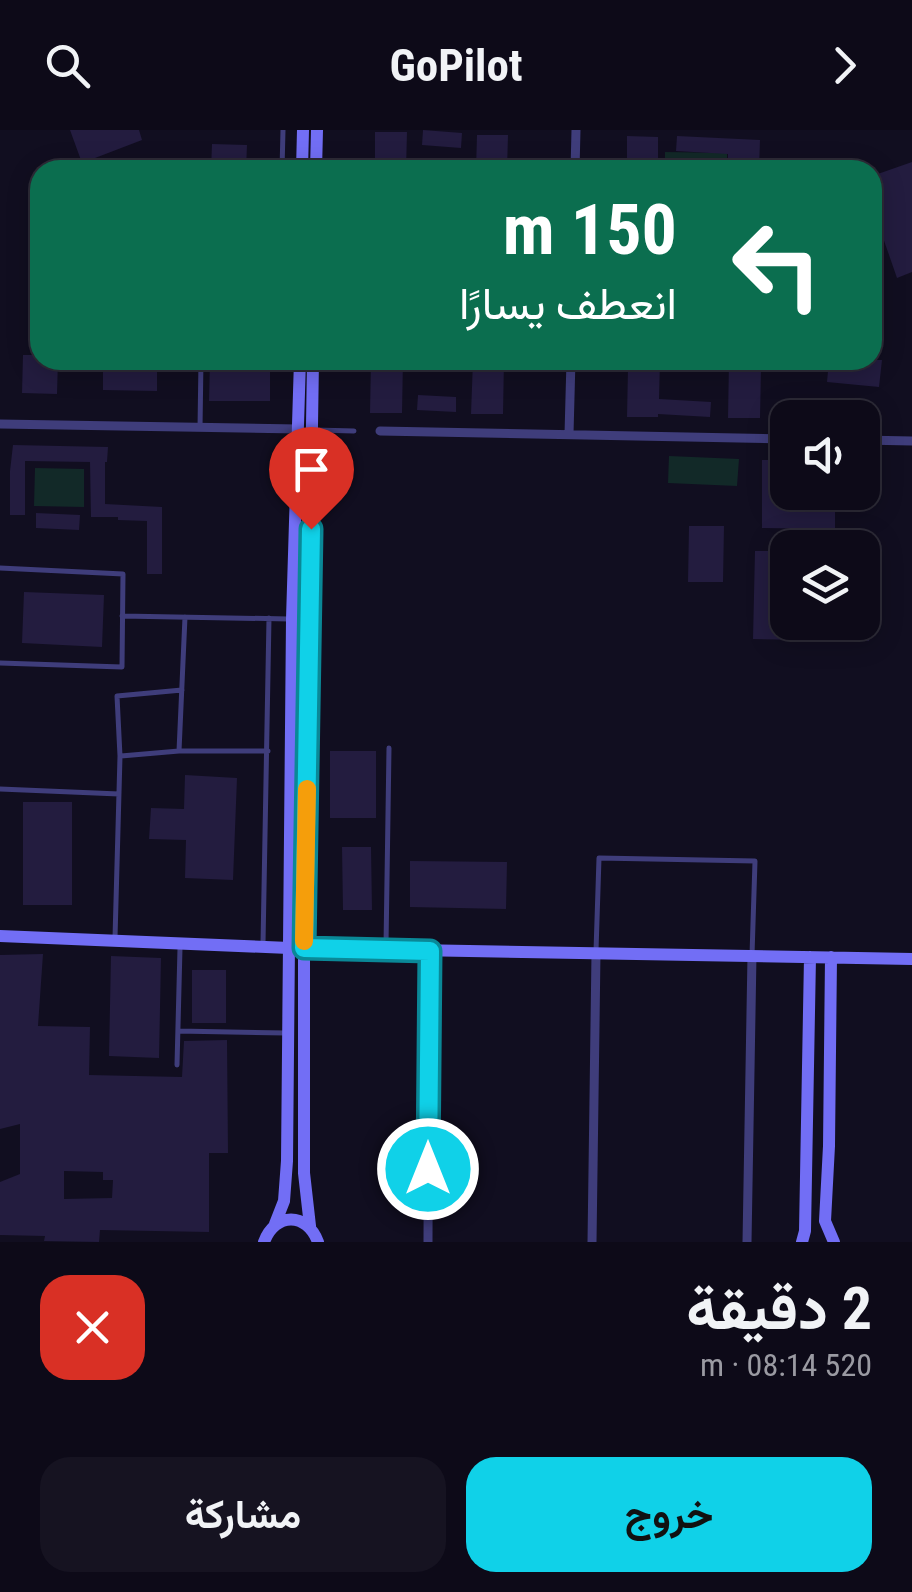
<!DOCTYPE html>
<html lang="ar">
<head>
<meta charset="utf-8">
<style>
	:root { --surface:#0d0a18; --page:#161321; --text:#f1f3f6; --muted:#9a9aa2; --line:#2d2b37; --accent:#10d1e8 }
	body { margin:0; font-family:"Roboto Condensed",Vazirmatn,sans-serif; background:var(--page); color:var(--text); direction:rtl; height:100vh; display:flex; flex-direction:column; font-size:38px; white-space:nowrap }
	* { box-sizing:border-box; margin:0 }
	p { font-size:32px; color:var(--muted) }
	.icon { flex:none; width:55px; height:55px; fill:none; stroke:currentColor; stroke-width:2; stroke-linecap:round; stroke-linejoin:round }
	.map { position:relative; height:1112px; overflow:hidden; direction:ltr }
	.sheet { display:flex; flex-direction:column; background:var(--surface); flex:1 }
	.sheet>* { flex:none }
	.hud { position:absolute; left:30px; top:30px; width:852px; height:210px; border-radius:30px; box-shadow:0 5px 25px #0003,0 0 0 2px var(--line); direction:rtl; background:#0b6e4f; color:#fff; overflow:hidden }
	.buttons { position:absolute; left:770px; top:270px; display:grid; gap:20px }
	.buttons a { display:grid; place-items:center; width:110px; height:110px; border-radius:20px; background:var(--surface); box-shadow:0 5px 25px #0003,0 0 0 2px var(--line); font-size:50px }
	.pin { position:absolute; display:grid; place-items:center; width:85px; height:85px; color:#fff; margin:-102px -42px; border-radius:50% 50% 50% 0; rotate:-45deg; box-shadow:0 0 10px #0007 }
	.pin .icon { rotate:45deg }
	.me { position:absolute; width:110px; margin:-55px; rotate:0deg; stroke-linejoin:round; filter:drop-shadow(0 0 8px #0008) }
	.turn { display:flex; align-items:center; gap:35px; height:210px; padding:0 40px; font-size:45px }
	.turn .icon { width:130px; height:130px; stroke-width:2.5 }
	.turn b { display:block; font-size:70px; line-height:85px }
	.round { display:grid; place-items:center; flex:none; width:105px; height:105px; border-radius:30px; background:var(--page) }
	.headline { display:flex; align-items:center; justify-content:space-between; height:170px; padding:0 40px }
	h1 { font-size:60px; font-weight:700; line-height:75px }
	.button { display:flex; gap:20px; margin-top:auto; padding:20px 40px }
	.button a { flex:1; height:115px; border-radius:30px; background:var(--accent); color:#111; font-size:40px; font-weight:700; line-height:115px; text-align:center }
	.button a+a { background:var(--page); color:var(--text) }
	header { display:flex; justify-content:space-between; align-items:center; height:130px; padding:0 40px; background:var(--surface); font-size:45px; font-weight:700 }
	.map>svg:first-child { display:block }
</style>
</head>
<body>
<header><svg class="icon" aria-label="forward" viewBox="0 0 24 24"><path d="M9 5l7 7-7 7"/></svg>GoPilot<svg class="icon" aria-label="search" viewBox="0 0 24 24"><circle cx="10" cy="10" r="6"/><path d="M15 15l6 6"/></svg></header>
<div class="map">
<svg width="912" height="1112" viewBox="0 0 912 1112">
	<rect width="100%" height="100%" fill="#110e20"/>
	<!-- green -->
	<path fill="#122928" d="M665,22L727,23V40H665Z
		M669,326L739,329L737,356L668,353Z
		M35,338L84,339V377L34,376Z"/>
	<!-- building -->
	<path fill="#231c3f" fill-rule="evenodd" d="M70,0H139L142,10L82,33Z
		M423,0L462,3L461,18L422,15Z
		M375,2H407L406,40H375Z
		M477,5H508L507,40H476Z
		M627,6L658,7V40H627Z
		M677,6L760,10L759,40H728V24L676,21Z
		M212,14L247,15L246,40H211Z
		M912,32V142L897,148L872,76V46Z
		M23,225H40V230H58L57,264L22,263Z
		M103,230H157V261L103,260Z
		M210,230H270V271H209Z
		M371,230H403L402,283H370Z
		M473,230H504L503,284H471Z
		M586,230H660L659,269L711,272L710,287L658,284V287H627L628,238L586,237Z
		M729,230H798V240L761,239L760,288H728Z
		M829,230H882L879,257L827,252Z
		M418,265L456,267V282L417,280Z
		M13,315L108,317L107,332H105V374L162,377V444H147V391L118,390V387H91L90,332L25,331V385H10V341Z
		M762,330H788V362H835V399L762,398Z
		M36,383L80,385L79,400L36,398Z
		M689,396H724L723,452H688Z
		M755,421H788V492H869V511L753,509Z
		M24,462L104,465L102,517L22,513Z
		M330,621H376V688H330Z
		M185,645L237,648L233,750L185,748L186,710L149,709L151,678L184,679Z
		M23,672H72V775H23Z
		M342,717H371L372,780H343Z
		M410,731L507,732L506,779L410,777Z
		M43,824L38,896L90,897L89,945L182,947L184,911L227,910L228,1023H209V1102L100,1100L99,1112L44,1111L45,1106L0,1105V1052L20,1044V994L0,999V825ZM64,1041L103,1042V1050H113L112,1068L64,1069Z
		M111,826L161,828L159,928L109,926Z
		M192,840H226V893H192Z"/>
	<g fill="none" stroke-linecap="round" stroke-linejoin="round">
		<!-- lane -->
		<path stroke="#3f3d7b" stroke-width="5" d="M282,40L283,0
			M200,298L201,230
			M315,300L354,301
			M0,438L123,444L122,537L0,533
			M122,486L289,489
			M179,621L185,487
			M121,626L179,621H268
			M0,659L119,664
			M115,808L120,626L117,566L182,560
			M263,814L269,488
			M386,816L389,618
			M596,821L599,728L755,731L752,825
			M178,901L286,903
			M177,935L180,818"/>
		<!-- street -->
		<path stroke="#3f3d7b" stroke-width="9" d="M575,40L576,0
			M0,294L298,299
			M380,301L788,309
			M569,304L571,230
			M862,310L912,311
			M428,1112L429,821
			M592,1112L596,823
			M747,1112L752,825"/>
		<!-- secondary -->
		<path stroke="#726ef5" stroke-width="12" d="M302,40L303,0
			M316,40L317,0
			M0,806L289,818
			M304,818L912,829
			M831,827L829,1016L825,1091L834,1112
			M275,1094L284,1071L287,1031L292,489L300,230
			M310,1096L304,1043V818L313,230
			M264,1112C275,1082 307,1082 318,1112
			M802,1112L805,1101L810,827"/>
	</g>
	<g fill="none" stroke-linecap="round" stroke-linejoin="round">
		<defs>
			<path id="route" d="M311,399L304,818L430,821L428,1039"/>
		</defs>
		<!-- route casing -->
		<use href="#route" stroke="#0a8897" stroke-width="25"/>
		<!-- route -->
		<use href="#route" stroke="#10d1e8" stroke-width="18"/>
		<!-- slow -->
		<path stroke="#f59e0b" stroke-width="18" d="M304,811L307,659"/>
	</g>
</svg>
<div class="buttons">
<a><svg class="icon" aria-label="sound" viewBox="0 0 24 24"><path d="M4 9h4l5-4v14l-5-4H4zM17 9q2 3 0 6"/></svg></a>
<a><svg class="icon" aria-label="layers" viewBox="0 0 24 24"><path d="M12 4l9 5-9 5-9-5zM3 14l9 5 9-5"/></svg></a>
</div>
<div class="pin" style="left:311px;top:399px;background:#d93025"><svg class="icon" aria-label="arrive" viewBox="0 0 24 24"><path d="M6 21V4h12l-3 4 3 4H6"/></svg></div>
<svg class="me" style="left:428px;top:1039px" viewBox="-20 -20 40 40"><circle r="17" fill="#10d1e8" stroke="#fff" stroke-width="3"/><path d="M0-11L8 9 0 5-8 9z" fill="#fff"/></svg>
<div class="hud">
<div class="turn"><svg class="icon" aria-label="left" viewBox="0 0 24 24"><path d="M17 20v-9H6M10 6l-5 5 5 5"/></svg><div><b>150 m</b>انعطف يسارًا</div></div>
</div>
</div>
<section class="sheet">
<div class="headline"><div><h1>2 دقيقة</h1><p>520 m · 08:14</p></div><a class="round" style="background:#d93025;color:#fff"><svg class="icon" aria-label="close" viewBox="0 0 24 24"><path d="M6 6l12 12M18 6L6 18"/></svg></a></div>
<div class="button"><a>خروج</a><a>مشاركة</a></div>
</section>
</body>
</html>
